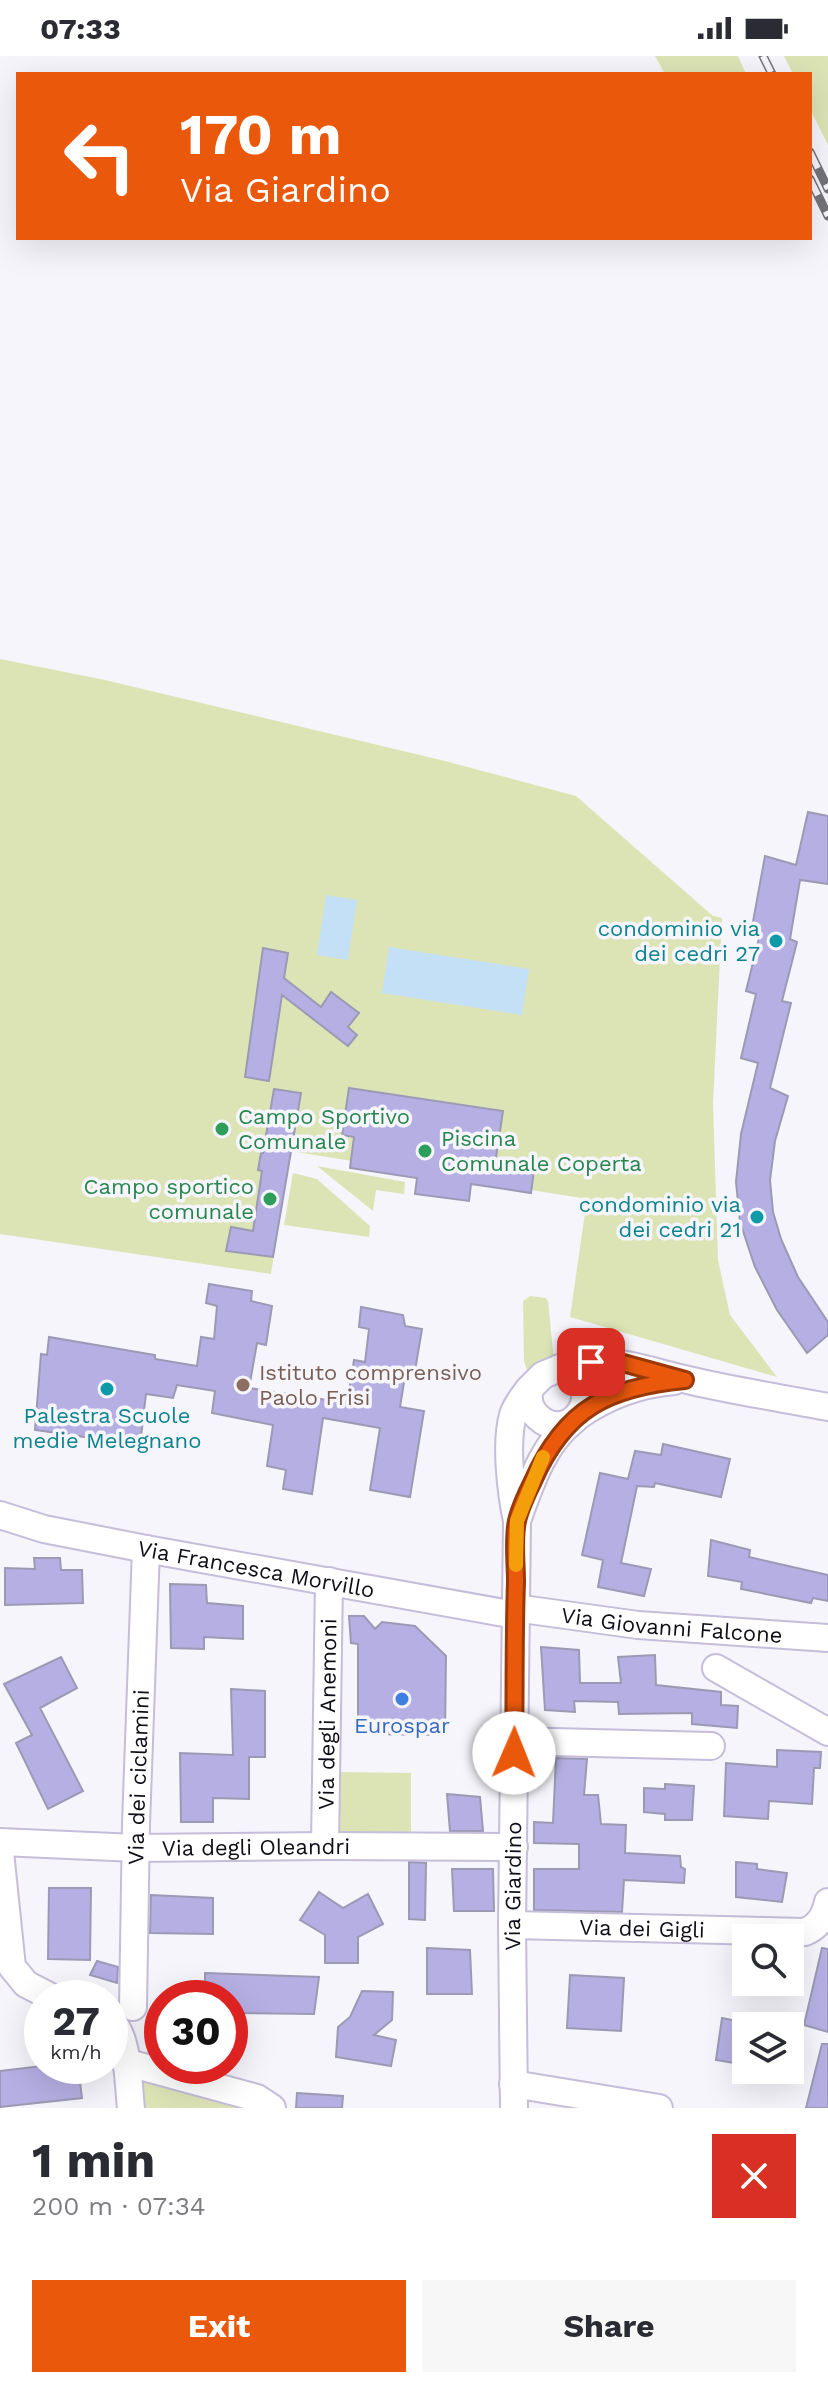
<!DOCTYPE html>
<html lang="en">
<head>
<meta charset="utf-8">
<style>
	:root { --surface:#fff; --page:#f7f7f7; --text:#2b2b33; --muted:#7c7c81; --accent:#ea580c }
	body { margin:0; font-family:"Work Sans",sans-serif; background:var(--page); color:var(--text); height:100vh; display:flex; flex-direction:column; font-size:30px; white-space:nowrap }
	* { box-sizing:border-box; margin:0 }
	p { font-size:26px; color:var(--muted) }
	.icon { flex:none; width:44px; height:44px; fill:none; stroke:currentColor; stroke-width:2; stroke-linecap:round; stroke-linejoin:round }
	.map { position:relative; height:2052px; overflow:hidden }
	.details { display:flex; flex-direction:column; background:var(--surface); flex:1 }
	.details>* { flex:none }
	.guide { position:absolute; left:16px; top:16px; width:796px; height:168px; border-radius:0px; box-shadow:0 8px 32px #0002; background:#ea580c; color:#fff; overflow:hidden }
	.controls { position:absolute; left:732px; top:1868px; display:grid; gap:16px }
	.controls a { display:grid; place-items:center; width:72px; height:72px; border-radius:0px; background:var(--surface); box-shadow:0 8px 32px #0002; font-size:40px }
	.speed { position:absolute; left:24px; top:1924px; display:flex; gap:16px; font-size:40px; font-weight:700; text-align:center }
	.speed>* { display:grid; place-content:center; width:104px; height:104px; border-radius:50%; background:var(--surface); box-shadow:0 8px 32px #0002; line-height:1 }
	.speed small { font-size:20px; font-weight:400 }
	.speed .limit { border:12px solid #d22; background:#fff; color:#111 }
	.pin { position:absolute; display:grid; place-items:center; width:68px; height:68px; color:#fff; margin:-34px; border-radius:16px; box-shadow:0 4px 12px #0006 }
	.me { position:absolute; width:88px; margin:-44px; rotate:1deg; stroke-linejoin:round; filter:drop-shadow(0 0 6px #0008) }
	.turn { display:flex; align-items:center; gap:28px; height:168px; padding:0 32px; font-size:36px }
	.turn .icon { width:104px; height:104px; stroke-width:2.5 }
	.turn b { display:block; font-size:56px; line-height:68px }
	.round { display:grid; place-items:center; flex:none; width:84px; height:84px; border-radius:0px; background:var(--page) }
	.overview { display:flex; align-items:center; justify-content:space-between; height:136px; padding:0 32px }
	h1 { font-size:48px; font-weight:700; line-height:60px }
	.button { display:flex; gap:16px; margin-top:auto; padding:16px 32px }
	.button a { flex:1; height:92px; border-radius:0px; background:var(--accent); color:#fff; font-size:32px; font-weight:700; line-height:92px; text-align:center }
	.button a+a { background:var(--page); color:var(--text) }
	.status { display:flex; justify-content:space-between; align-items:center; height:56px; padding:0 40px; background:var(--surface); direction:ltr }
	.status svg { height:22px; fill:currentColor }
	.map>svg:first-child { display:block }
</style>
</head>
<body>
<div class="status"><b>07:33</b><svg viewBox="0 0 49 12"><path d="M0 12V9h3v3zM5 12V6h3v6zM10 12V3h3v9zM15 12V0h3v12zM26 1h20v11H26zM47 4h2v5h-2z"/></svg></div>
<div class="map">
<svg width="828" height="2052" viewBox="0 0 828 2052">
	<rect width="100%" height="100%" fill="#f6f5fb"/>
	<!-- green -->
	<path fill="#dce4b6" d="M655,0H738L746,18H665Z
		M784,0H828V89L810,53V18H793Z
		M0,603L105,624L445,705L576,740L713,860L722,862L713,1047L718,1204L730,1259L777,1321L570,1261L587,1143L290,1095L271,1218L0,1178Z
		M317,1110L405,1126L404,1138L376,1134L373,1155Z
		M293,1117L317,1123L370,1170L369,1181L284,1169Z
		M530,1240L546,1242L548,1245L554,1305L529,1320L524,1305L523,1245Z
		M339,1716L411,1717V1784L337,1783Z
		M141,2019L251,2052H144Z"/>
	<!-- water -->
	<path fill="#c3e0f7" d="M326,839L357,844L348,904L317,899Z
		M389,891L529,913L522,959L382,937Z"/>
	<!-- building -->
	<path fill="#b6afe3" stroke="#9c99b5" stroke-width="2" d="M808,756L828,760V828L800,824L790,883L797,886L782,945L791,947L770,1032L788,1040L775,1085L770,1124L773,1156L781,1183L798,1221L828,1266V1279L807,1297L777,1254L755,1211L740,1166L736,1126L741,1078L758,1007L741,1002L756,938L746,935L761,874L752,871L765,800L796,809Z
		M263,892L288,897L284,922L321,951L331,936L359,957L348,971L357,979L348,990L282,939L269,1025L245,1021Z
		M349,1032L503,1055L495,1108L534,1114L531,1137L471,1128L469,1145L415,1138L417,1122L350,1112L354,1081L342,1079Z
		M274,1033L301,1037L273,1201L226,1195L231,1171L253,1175L262,1115L258,1114L261,1097H263Z
		M209,1228L252,1235L251,1245L272,1250L266,1289L257,1287L249,1332L347,1347L354,1304L365,1306L369,1273L359,1271L361,1251L403,1259L405,1270L422,1273L415,1315L406,1314L400,1351L424,1355L410,1441L370,1434L380,1372L323,1362L312,1438L283,1433L286,1414L267,1410L273,1369L212,1357L215,1335L177,1329L173,1342L146,1338L140,1389L35,1374L41,1298L47,1299L49,1281L155,1299V1303L197,1310L201,1281L214,1283L217,1250L206,1247Z
		M663,1388L730,1403L721,1441L655,1427L654,1431L637,1430L621,1507L651,1513L644,1540L598,1531L603,1504L582,1499L600,1417L628,1423L635,1395L661,1399Z
		M711,1484L750,1494L749,1501L828,1519V1545L813,1542L811,1547L741,1533L742,1526L708,1520Z
		M34,1502H60L61,1514H82L83,1547L5,1549V1512L35,1513Z
		M170,1528L206,1529L207,1547L243,1550V1583L204,1581V1593L171,1592Z
		M349,1560H364L375,1573L382,1566L415,1570L446,1600L445,1679L358,1678V1588L351,1587Z
		M541,1591L579,1594L580,1627H621L618,1601L655,1599L656,1629L721,1636V1649L738,1650L737,1672L692,1668V1657L619,1658L618,1646L574,1645L575,1656L545,1654Z
		M61,1601L77,1632L40,1652L83,1735L48,1753L16,1687L32,1679L4,1628Z
		M231,1633L265,1635V1701H249V1743L213,1742V1766H181L180,1697L233,1699Z
		M777,1694L821,1696L820,1712H814L812,1748L769,1745L768,1763L724,1760L726,1707L777,1711Z
		M556,1702L587,1703L584,1739H598L601,1768L626,1769L625,1797L680,1800L681,1811L685,1813L684,1827L624,1824L622,1856L534,1854V1813H579V1788L534,1787V1766L553,1767Z
		M665,1728L694,1730L692,1764H665V1758L644,1756V1732L665,1733Z
		M447,1738L480,1741L483,1775H450Z
		M409,1806L426,1807L425,1864L409,1863Z
		M736,1806L757,1808V1813L787,1817L782,1846L736,1841Z
		M452,1813H493L494,1855H454Z
		M49,1832H91L90,1904L48,1903Z
		M319,1836L343,1852L368,1838L383,1868L358,1881V1907H325V1879L300,1864Z
		M151,1839L213,1842V1878L150,1877Z
		M427,1892L470,1894L472,1938H427Z
		M822,1892L828,1893V1976L804,1969Z
		M97,1905L118,1911L117,1927L90,1919Z
		M205,1917L319,1921L314,1958L230,1957V1942H205Z
		M570,1919L624,1922L621,1975L567,1972Z
		M362,1935L393,1936L392,1964L374,1979L396,1984L391,2010L336,2001L338,1971L350,1961Z
		M722,1962L746,1967V2009L716,2004Z
		M822,1988H828V2052H806Z
		M42,2010H78L82,2042L0,2051V2015Z
		M297,2037L343,2040L342,2052H296Z"/>
	<g fill="none" stroke-linecap="round" stroke-linejoin="round">
		<defs>
			<g id="minor">
				<path d="M560,1312C618,1299 634,1312 688,1324C734,1335 781,1342 828,1351"/>
				<path d="M560,1312C613,1328 571,1392 538,1361C529,1353 528,1344 529,1333L543,1319Z"/>
				<path d="M578,1360C608,1339 638,1328 674,1325"/>
				<path id="s1" d="M0,1459L44,1473L146,1493L515,1559"/>
				<path d="M518,1462C531,1427 543,1388 574,1364"/>
				<path id="s2" d="M515,1552L638,1569L828,1582"/>
				<path d="M716,1612L828,1676"/>
				<path d="M514,1685L711,1690"/>
				<path id="s3" d="M0,1786L136,1792L325,1790L514,1791"/>
				<path id="s4" d="M325,1790L329,1525"/>
				<path d="M0,1796L12,1911L26,1928L53,1942"/>
				<path id="s5" d="M512,1869L805,1876C819,1870 825,1860 828,1846"/>
				<path id="s6" d="M133,1951L136,1768L146,1493"/>
				<path d="M110,1964C129,1980 128,2028 131,2052"/>
				<path d="M125,2006L257,2042L272,2052"/>
				<path d="M513,2028L659,2052"/>
				<path id="s7" d="M514,2052L512,1869L517,1465C511,1437 505,1387 513,1359C516,1349 523,1341 529,1333"/>
			</g>
		</defs>
		<!-- minor casing -->
		<use href="#minor" stroke="#c5bdd9" stroke-width="30"/>
		<!-- minor -->
		<use href="#minor" stroke="#fff" stroke-width="26"/>
		<defs>
			<path id="rail" d="M763,0L772,18
				M810,96L828,133
				M810,123L828,160"/>
		</defs>
		<!-- rail casing -->
		<use href="#rail" stroke="#75737a" stroke-width="9"/>
		<!-- rail -->
		<use href="#rail" stroke="#f6f5fb" stroke-width="6" stroke-dasharray="18" stroke-linecap="butt"/>
	</g>
	<g fill="none" stroke-linecap="round" stroke-linejoin="round">
		<defs>
			<path id="route" d="M514,1697C515,1640 514,1583 516,1526C516,1506 513,1483 517,1465C520,1451 527,1437 533,1425C565,1352 609,1331 685,1324L623,1307L591,1306"/>
		</defs>
		<!-- route casing -->
		<use href="#route" stroke="#983908" stroke-width="20"/>
		<!-- route -->
		<use href="#route" stroke="#ea580c" stroke-width="14"/>
		<!-- slow -->
		<path stroke="#f59e0b" stroke-width="14" d="M516,1509L517,1465L543,1401"/>
	</g>
	<!-- markers -->
	<g fill="#0f9aa8" stroke="#f6f5fb" stroke-width="3">
		<circle cx="776" cy="885" r="8"/>
		<circle cx="757" cy="1161" r="8"/>
		<circle cx="107" cy="1333" r="8"/>
	</g>
	<g fill="#2e9e5b" stroke="#f6f5fb" stroke-width="3">
		<circle cx="222" cy="1073" r="8"/>
		<circle cx="425" cy="1095" r="8"/>
		<circle cx="270" cy="1143" r="8"/>
	</g>
	<circle fill="#8d6e63" stroke="#f6f5fb" stroke-width="3" cx="243" cy="1329" r="8"/>
	<circle fill="#3f7fe0" stroke="#f6f5fb" stroke-width="3" cx="402" cy="1643" r="8"/>
	<g text-anchor="middle" dominant-baseline="central" stroke-width="7" stroke-linejoin="round" paint-order="stroke">
		<!-- culture labels -->
		<g font-size="22" fill="#0d838f" stroke="#f6f5fb" text-anchor="end">
			<text x="760" y="872">condominio via<tspan x="760" dy="25">dei cedri 27</tspan></text>
			<text x="741" y="1148">condominio via<tspan x="741" dy="25">dei cedri 21</tspan></text>
			<text x="107" y="1359" text-anchor="middle">Palestra Scuole<tspan x="107" dy="25">medie Melegnano</tspan></text>
		</g>
		<!-- leisure labels -->
		<g font-size="22" fill="#27864d" stroke="#f6f5fb" text-anchor="start">
			<text x="238" y="1060">Campo Sportivo<tspan x="238" dy="25">Comunale</tspan></text>
			<text x="441" y="1082">Piscina<tspan x="441" dy="25">Comunale Coperta</tspan></text>
			<text x="254" y="1130" text-anchor="end">Campo sportico<tspan x="254" dy="25">comunale</tspan></text>
		</g>
		<!-- education labels -->
		<g font-size="22" fill="#785e54" stroke="#f6f5fb" text-anchor="start">
			<text x="259" y="1316">Istituto comprensivo<tspan x="259" dy="25">Paolo Frisi</tspan></text>
		</g>
		<!-- street labels -->
		<g font-size="22" fill="#100d16" stroke="#f6f5fb">
			<text stroke="none"><textPath href="#s1" startOffset="262">Via Francesca Morvillo</textPath></text>
			<text stroke="none"><textPath href="#s2" startOffset="158">Via Giovanni Falcone</textPath></text>
			<text stroke="none"><textPath href="#s4" startOffset="132">Via degli Anemoni</textPath></text>
			<text stroke="none"><textPath href="#s6" startOffset="230">Via dei ciclamini</textPath></text>
			<text stroke="none"><textPath href="#s3" startOffset="256">Via degli Oleandri</textPath></text>
			<text stroke="none"><textPath href="#s7" startOffset="222">Via Giardino</textPath></text>
			<text stroke="none"><textPath href="#s5" startOffset="130">Via dei Gigli</textPath></text>
		</g>
		<!-- shop labels -->
		<g font-size="22" fill="#366cbe" stroke="#f6f5fb">
			<text x="402" y="1669">Eurospar</text>
		</g>
	</g>
</svg>
<div class="controls">
<a><svg class="icon" aria-label="search" viewBox="0 0 24 24"><circle cx="10" cy="10" r="6"/><path d="M15 15l6 6"/></svg></a>
<a><svg class="icon" aria-label="layers" viewBox="0 0 24 24"><path d="M12 4l9 5-9 5-9-5zM3 14l9 5 9-5"/></svg></a>
</div>
<div class="speed"><div>27<small>km/h</small></div><div class="limit">30</div></div>
<div class="pin" style="left:591px;top:1306px;background:#d93025"><svg class="icon" aria-label="arrive" viewBox="0 0 24 24"><path d="M6 21V4h12l-3 4 3 4H6"/></svg></div>
<svg class="me" style="left:514px;top:1697px" viewBox="-20 -20 40 40"><circle r="19" fill="#fff"/><path d="M0-13L10 11 0 6-10 11z" fill="#ea580c"/></svg>
<div class="guide">
<div class="turn"><svg class="icon" aria-label="left" viewBox="0 0 24 24"><path d="M17 20v-9H6M10 6l-5 5 5 5"/></svg><div><b>170 m</b>Via Giardino</div></div>
</div>
</div>
<section class="details">
<div class="overview"><div><h1>1 min</h1><p>200 m · 07:34</p></div><a class="round" style="background:#d93025;color:#fff"><svg class="icon" aria-label="close" viewBox="0 0 24 24"><path d="M6 6l12 12M18 6L6 18"/></svg></a></div>
<div class="button"><a>Exit</a><a>Share</a></div>
</section>
</body>
</html>
